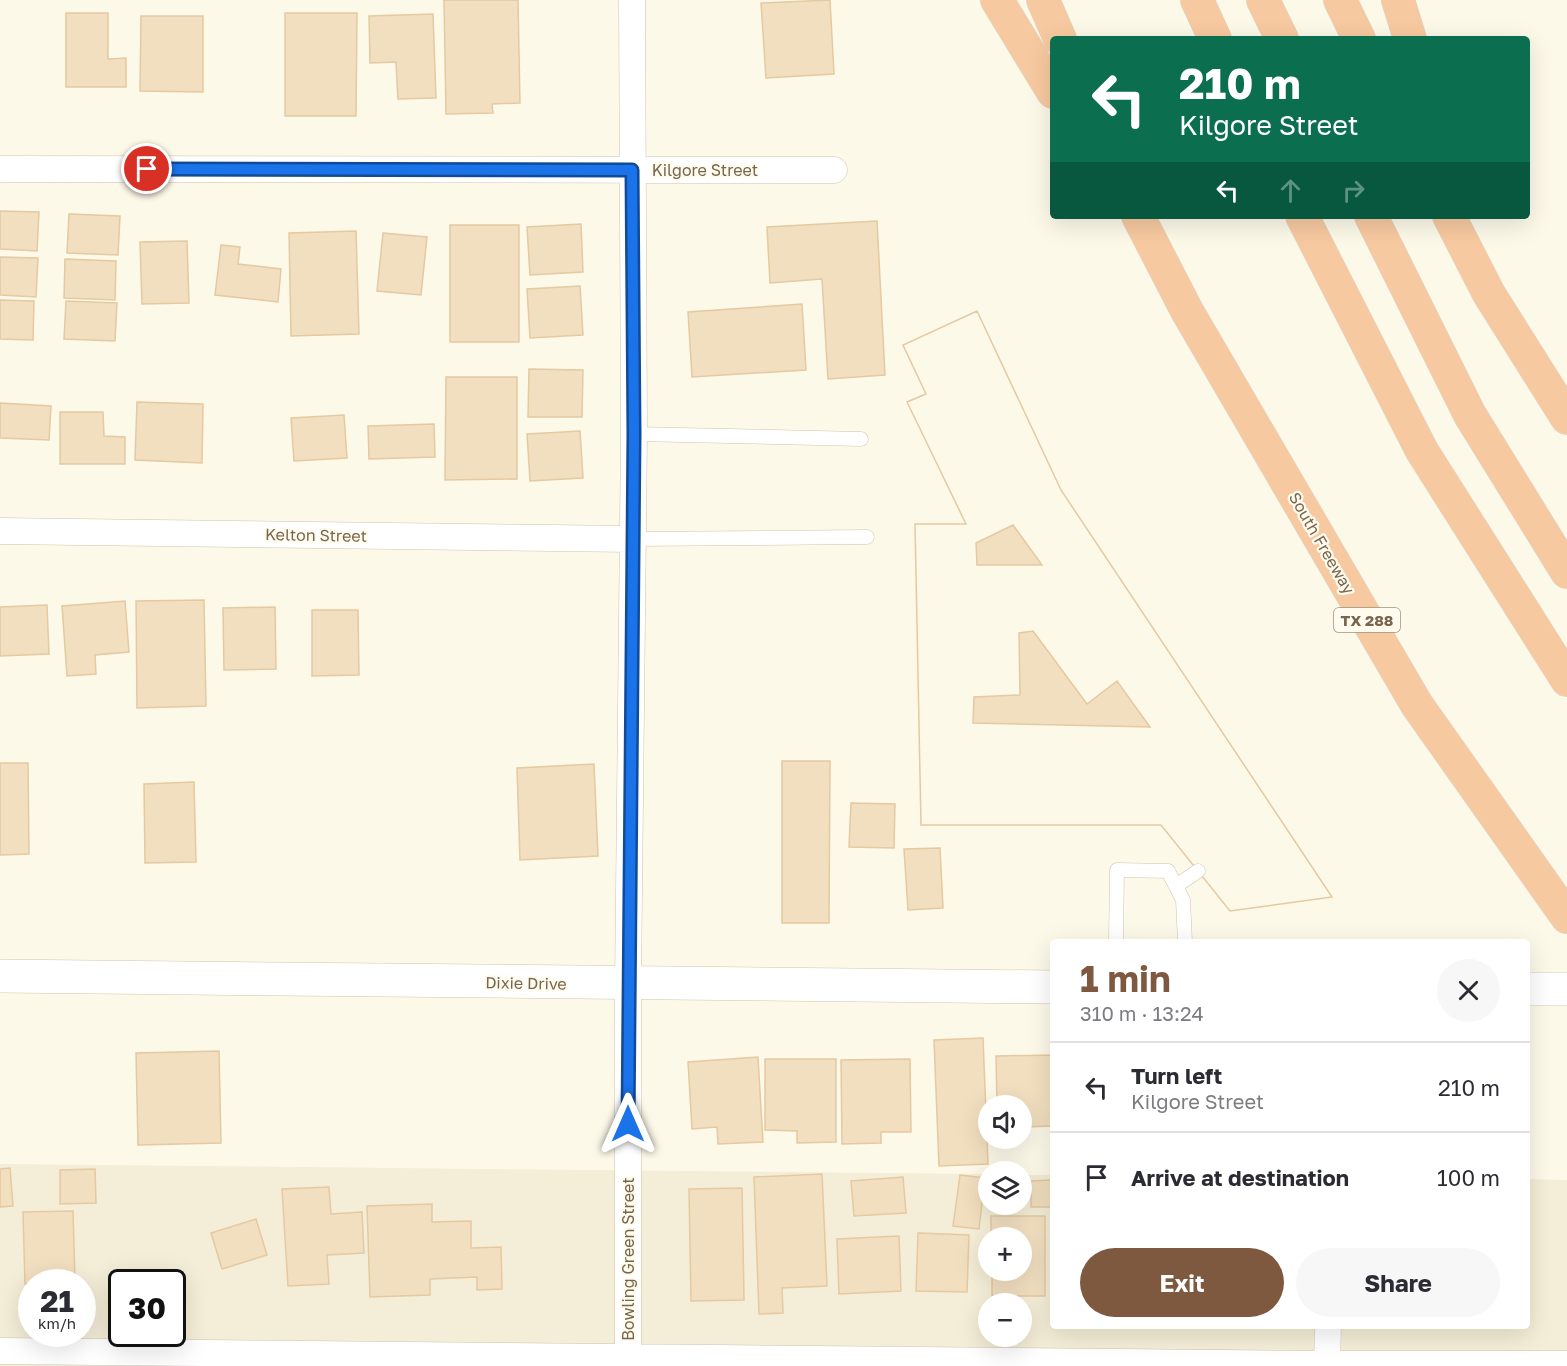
<!DOCTYPE html>
<html lang="en">
<head>
<meta charset="utf-8">
<style>
	:root { --surface:#fff; --page:#f7f7f7; --text:#2b2b33; --muted:#7c7c81; --line:#e1e1e2; --accent:#7f593f }
	body { margin:0; font-family:"Golos Text",sans-serif; background:var(--page); color:var(--text); height:100vh; display:flex; flex-direction:column; font-size:22px; white-space:nowrap }
	* { box-sizing:border-box; margin:0 }
	p { font-size:20px; color:var(--muted) }
	.icon { flex:none; width:33px; height:33px; fill:none; stroke:currentColor; stroke-width:2; stroke-linecap:round; stroke-linejoin:round }
	.map { position:relative; flex:1; overflow:hidden }
	.panel { position:absolute; left:1050px; top:939px; width:480px; height:390px; display:flex; flex-direction:column; background:var(--surface); border-radius:6px; box-shadow:0 6px 24px #0002 }
	.panel>* { flex:none }
	.banner { position:absolute; left:1050px; top:36px; width:480px; height:183px; border-radius:6px; box-shadow:0 6px 24px #0002; background:#0b6e4f; color:#fff; overflow:hidden }
	.buttons { position:absolute; left:978px; top:1095px; display:grid; gap:12px }
	.buttons a { display:grid; place-items:center; width:54px; height:54px; border-radius:50%; background:var(--surface); box-shadow:0 6px 24px #0002; font-size:30px }
	.speed { position:absolute; left:18px; top:1269px; display:flex; gap:12px; font-size:30px; font-weight:700; text-align:center }
	.speed>* { display:grid; place-content:center; width:78px; height:78px; border-radius:50%; background:var(--surface); box-shadow:0 6px 24px #0002; line-height:1 }
	.speed small { font-size:15px; font-weight:400 }
	.speed .limit { border:3px solid #111; border-radius:9px; background:#fff; color:#111 }
	.pin { position:absolute; display:grid; place-items:center; width:51px; height:51px; color:#fff; margin:-26px; border:3px solid #fff; border-radius:50%; box-shadow:0 2px 6px #0007 }
	.me { position:absolute; width:66px; margin:-33px; rotate:0deg; stroke-linejoin:round; filter:drop-shadow(0 0 4px #0008) }
	.turn { display:flex; align-items:center; gap:21px; height:126px; padding:0 30px; font-size:27px }
	.turn .icon { width:78px; height:78px; stroke-width:2.5 }
	.turn b { display:block; font-size:42px; line-height:51px }
	.lanes { display:flex; align-items:center; height:57px; padding:0 30px; background:#0003; justify-content:center; gap:30px; direction:ltr }
	.lanes .off { opacity:.35 }
	.round { display:grid; place-items:center; flex:none; width:63px; height:63px; border-radius:32px; background:var(--page) }
	.overview { display:flex; align-items:center; justify-content:space-between; height:102px; padding:0 30px }
	h1 { font-size:36px; font-weight:700; line-height:45px; color:var(--accent) }
	.primary-button { display:flex; gap:12px; margin-top:auto; padding:12px 30px }
	.primary-button a { flex:1; height:69px; border-radius:36px; background:var(--accent); color:#fff; font-size:24px; font-weight:700; line-height:69px; text-align:center }
	.primary-button a+a { background:var(--page); color:var(--text) }
	ul { padding:0; list-style:none }
	li { display:flex; align-items:center; gap:18px; height:90px; padding:0 30px; border-top:2px solid var(--line) }
	li div { flex:1 }
	li b { display:block; font-size:22px }
	li em { font-style:normal }
	.map>svg:first-child { display:block }
</style>
</head>
<body>
<div class="map">
<svg width="1567" height="1366" viewBox="0 0 1567 1366">
	<rect width="100%" height="100%" fill="#fdf9e9"/>
	<!-- residential -->
	<path fill="#f4edd7" fill-rule="evenodd" d="M0,1164L988,1174V1204H1022V1175H1053V1326H1527V1179L1567,1180V1366H0ZM988,1238H1022V1270H988ZM32,1282H82V1334H32ZM122,1282H172V1334H122ZM988,1304H1022V1336H988Z"/>
	<!-- building -->
	<path fill="#f2dfc0" stroke="#e5c9a0" stroke-width="1.5" fill-rule="evenodd" d="M444,0H518L520,103L492,104L493,113L446,114Z
		M830,0L834,74L766,78L761,3Z
		M66,13H108V59L126,58V87H66Z
		M285,13H357L356,116H285Z
		M433,14L436,98L398,99L396,62L370,63L369,16Z
		M141,16H203V92L140,91Z
		M0,211L39,212L37,251L0,249Z
		M69,214L120,216L118,255L67,253Z
		M877,221L885,375L828,379L822,279L770,283L767,227Z
		M581,224L583,272L530,275L527,227Z
		M450,225H519V342H450Z
		M356,231L359,334L291,336L289,233Z
		M383,233L427,237L421,295L377,291Z
		M187,241L189,303L142,304L140,242Z
		M221,245L240,247L238,264L281,269L278,302L215,295Z
		M0,257L38,258L36,297L0,295Z
		M65,259L116,261L115,300L64,298Z
		M580,286L583,335L530,338L527,289Z
		M0,300L34,301L33,340L0,339Z
		M66,301L117,303L115,341L64,339Z
		M802,304L806,370L692,377L688,312Z
		M977,311L1061,490L1332,897L1230,911L1161,825H921L915,524H966L907,402L926,394L903,345ZM1033,631L1087,704L1117,681L1150,727L973,723L974,697L1020,695L1019,633Z
		M977,311L1061,490L1332,897L1230,911L1161,825H921L915,524H966L907,402L926,394L903,345ZM1013,525L1042,565H977L976,543Z
		M529,369L583,370L582,417H528Z
		M446,377H517V479L445,480Z
		M137,402L203,404L202,463L135,460Z
		M0,403L51,406L49,440L0,438Z
		M60,412H103L104,436L125,437V464H60Z
		M344,415L347,458L294,461L291,418Z
		M434,424L435,457L369,459L368,426Z
		M580,431L583,478L530,481L527,434Z
		M204,600L206,706L137,708L136,601Z
		M125,601L129,652L95,655L96,674L67,676L62,606Z
		M47,605L49,654L0,656V607Z
		M275,607L276,669L224,670L223,608Z
		M312,610H358L359,675L312,676Z
		M782,761H830L829,923H782Z
		M0,763H28L29,854L0,855Z
		M594,764L598,856L520,860L517,768Z
		M194,782L196,862L145,863L144,784Z
		M851,803L895,804L894,848L849,847Z
		M940,848L943,908L908,910L904,849Z
		M983,1038L988,1164L939,1166L934,1040Z
		M219,1051L221,1143L138,1145L136,1053Z
		M1053,1055V1126L1022,1127V1106H997L996,1056Z
		M758,1057L763,1142L718,1144L717,1127L692,1129L688,1062Z
		M765,1059H836V1142L797,1143V1131L765,1130Z
		M910,1059L911,1132H881V1143L842,1144L841,1060Z
		M10,1168L13,1206L0,1207V1169Z
		M95,1169L96,1203L60,1204V1170Z
		M822,1174L827,1286L782,1288L783,1313L759,1314L754,1177Z
		M960,1175L985,1178L979,1229L953,1226Z
		M903,1177L906,1213L854,1216L851,1181Z
		M1053,1180V1207H1031V1181Z
		M329,1187L331,1214L362,1212L364,1253L327,1255L329,1284L288,1286L282,1189Z
		M742,1188L744,1300L691,1301L689,1189Z
		M432,1204V1222L471,1221V1248L501,1247L502,1289L477,1290V1277L430,1279V1295L370,1297L367,1206Z
		M73,1211L75,1282H32V1284H25L23,1212Z
		M991,1216H1045V1296H992V1270H1022V1238H991Z
		M256,1219L267,1255L222,1269L211,1233Z
		M918,1233L969,1235L967,1292L916,1291Z
		M899,1236L901,1291L839,1294L837,1239Z"/>
	<g fill="none" stroke-linecap="round" stroke-linejoin="round">
		<defs>
			<path id="lane" d="M634,434L861,439
				M633,539L867,537
				M1176,886L1198,871
				M1116,942L1117,870L1168,871L1183,900L1185,942"/>
			<path id="street" d="M0,169L834,170
				M0,531L633,539
				M0,1351L1327,1364H1567
				M1327,1364L1328,1326
				M628,1366V984L634,434L632,0"/>
			<path id="secondary" d="M0,976L1053,987
				M1527,989H1567"/>
			<path id="highway" d="M997,0L1053,92
				M1043,0L1060,39
				M1197,0L1215,39
				M1263,0L1282,39
				M1340,0L1359,39
				M1398,0L1410,39
				M1138,216L1187,311L1417,705L1567,917
				M1302,216L1422,451L1567,680
				M1371,216L1470,415L1567,572
				M1449,216L1489,294L1567,418"/>
		</defs>
		<!-- lane casing -->
		<use href="#lane" stroke="#cfc4ae" stroke-width="15"/>
		<!-- street casing -->
		<use href="#street" stroke="#cfc4ae" stroke-width="27"/>
		<!-- secondary casing -->
		<use href="#secondary" stroke="#d2c5ab" stroke-width="34"/>
		<!-- highway casing -->
		<use href="#highway" stroke="#dcd7d0" stroke-width="34"/>
		<!-- lane -->
		<use href="#lane" stroke="#fff" stroke-width="14"/>
		<!-- street -->
		<use href="#street" stroke="#fff" stroke-width="26"/>
		<!-- secondary -->
		<use href="#secondary" stroke="#fff" stroke-width="33"/>
		<!-- highway -->
		<use href="#highway" stroke="#f7c9a0" stroke-width="33"/>
	</g>
	<g fill="none" stroke-linecap="round" stroke-linejoin="round">
		<defs>
			<path id="route" d="M147,169L632,170L634,434L628,1124"/>
		</defs>
		<!-- route casing -->
		<use href="#route" stroke="#114b97" stroke-width="15"/>
		<!-- route -->
		<use href="#route" stroke="#1a73e8" stroke-width="10"/>
	</g>
	<g text-anchor="middle" dominant-baseline="central" stroke-width="4.5" stroke-linejoin="round" paint-order="stroke">
		<!-- shield labels -->
		<rect fill="#fffcef" stroke="#a0927d" stroke-width="1.5" x="1334" y="608" width="66" height="24" rx="4.5"/>
		<g font-size="15" font-weight="bold" fill="#78654c">
			<text x="1367" y="620">TX 288</text>
		</g>
		<!-- street labels -->
		<g font-size="16" fill="#78654c" stroke="#fffcef">
			<text x="705" y="170">Kilgore Street</text>
			<text transform="translate(316 535) rotate(1)">Kelton Street</text>
			<text transform="translate(1322 543) rotate(60)">South Freeway</text>
			<text transform="translate(526 983) rotate(1)">Dixie Drive</text>
			<text transform="translate(628 1259) rotate(-90)">Bowling Green Street</text>
		</g>
	</g>
</svg>
<div class="buttons">
<a><svg class="icon" aria-label="sound" viewBox="0 0 24 24"><path d="M4 9h4l5-4v14l-5-4H4zM17 9q2 3 0 6"/></svg></a>
<a><svg class="icon" aria-label="layers" viewBox="0 0 24 24"><path d="M12 4l9 5-9 5-9-5zM3 14l9 5 9-5"/></svg></a>
<a>+</a>
<a>−</a>
</div>
<div class="speed"><div>21<small>km/h</small></div><div class="limit">30</div></div>
<div class="pin" style="left:147px;top:169px;background:#d93025"><svg class="icon" aria-label="arrive" viewBox="0 0 24 24"><path d="M6 21V4h12l-3 4 3 4H6"/></svg></div>
<svg class="me" style="left:628px;top:1124px" viewBox="-20 -20 40 40"><path d="M0-17L14 15 0 8-14 15z" fill="#1a73e8" stroke="#fff" stroke-width="4"/></svg>
<div class="banner">
<div class="turn"><svg class="icon" aria-label="left" viewBox="0 0 24 24"><path d="M17 20v-9H6M10 6l-5 5 5 5"/></svg><div><b>210 m</b>Kilgore Street</div></div>
<div class="lanes"><svg class="icon" aria-label="left" viewBox="0 0 24 24"><path d="M17 20v-9H6M10 6l-5 5 5 5"/></svg><svg class="icon off" aria-label="ahead" viewBox="0 0 24 24"><path d="M12 20V5M6 11l6-6 6 6"/></svg><svg class="icon off" aria-label="right" viewBox="0 0 24 24"><path d="M7 20v-9h11M14 6l5 5-5 5"/></svg></div>
</div>
<section class="panel">
<div class="overview"><div><h1>1 min</h1><p>310 m · 13:24</p></div><a class="round"><svg class="icon" aria-label="close" viewBox="0 0 24 24"><path d="M6 6l12 12M18 6L6 18"/></svg></a></div>
<ul>
<li><svg class="icon" aria-label="left" viewBox="0 0 24 24"><path d="M17 20v-9H6M10 6l-5 5 5 5"/></svg><div><b>Turn left</b><p>Kilgore Street</p></div><em>210 m</em></li>
<li><svg class="icon" aria-label="arrive" viewBox="0 0 24 24"><path d="M6 21V4h12l-3 4 3 4H6"/></svg><div><b>Arrive at destination</b></div><em>100 m</em></li>
</ul>
<div class="primary-button"><a>Exit</a><a>Share</a></div>
</section>
</div>
</body>
</html>
